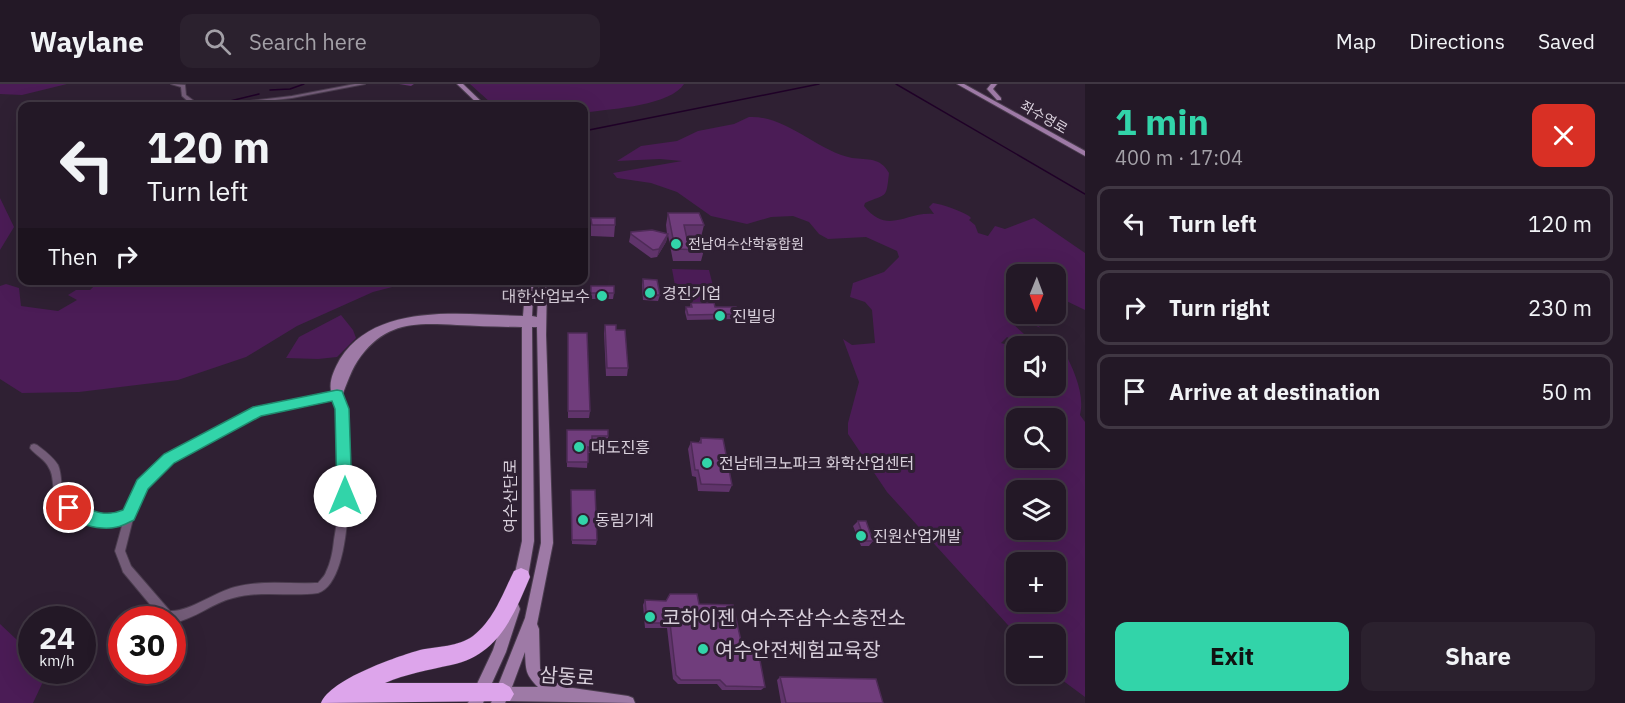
<!DOCTYPE html>
<html lang="en">
<head>
<meta charset="utf-8">
<style>
	:root { --surface:#231826; --page:#2b212e; --text:#f1f3f6; --muted:#a3a0a7; --line:#403743; --accent:#32d4a9 }
	body { margin:0; font-family:"IBM Plex Sans","Noto Sans KR",sans-serif; background:var(--page); color:var(--text); height:100vh; display:flex; flex-direction:column; font-size:22px; white-space:nowrap }
	* { box-sizing:border-box; margin:0 }
	p { font-size:20px; color:var(--muted) }
	.icon { flex:none; width:33px; height:33px; fill:none; stroke:currentColor; stroke-width:2; stroke-linecap:round; stroke-linejoin:round }
	.map { position:relative; flex:1; overflow:hidden }
	.sheet { display:flex; flex-direction:column; background:var(--surface); width:540px }
	.sheet>* { flex:none }
	.banner { position:absolute; left:18px; top:18px; width:570px; height:183px; border-radius:12px; box-shadow:0 6px 24px #0002,0 0 0 2px var(--line); background:#231826; color:var(--text); overflow:hidden }
	.needle { width:39px; rotate:181deg }
	.controls { position:absolute; left:1006px; top:180px; display:grid; gap:12px }
	.controls a { display:grid; place-items:center; width:60px; height:60px; border-radius:12px; background:var(--surface); box-shadow:0 6px 24px #0002,0 0 0 2px var(--line); font-size:30px }
	.speed { position:absolute; left:18px; top:522px; display:flex; gap:12px; font-size:30px; font-weight:700; text-align:center }
	.speed>* { display:grid; place-content:center; width:78px; height:78px; border-radius:50%; background:var(--surface); box-shadow:0 6px 24px #0002,0 0 0 2px var(--line); line-height:1 }
	.speed small { font-size:15px; font-weight:400 }
	.speed .limit { border:9px solid #d22; background:#fff; color:#111 }
	.pin { position:absolute; display:grid; place-items:center; width:51px; height:51px; color:#fff; margin:-26px; border:3px solid #fff; border-radius:50%; box-shadow:0 2px 6px #0007 }
	.me { position:absolute; width:66px; margin:-33px; rotate:0deg; stroke-linejoin:round; filter:drop-shadow(0 0 4px #0008) }
	.turn { display:flex; align-items:center; gap:21px; height:126px; padding:0 30px; font-size:27px }
	.turn .icon { width:78px; height:78px; stroke-width:2.5 }
	.turn b { display:block; font-size:42px; line-height:51px }
	.then { display:flex; align-items:center; height:57px; padding:0 30px; background:#0003; gap:12px; font-size:22px }
	.round { display:grid; place-items:center; flex:none; width:63px; height:63px; border-radius:12px; background:var(--page) }
	.overview { display:flex; align-items:center; justify-content:space-between; height:102px; padding:0 30px }
	h1 { font-size:36px; font-weight:700; line-height:45px; color:var(--accent) }
	.cta { display:flex; gap:12px; margin-top:auto; padding:12px 30px }
	.cta a { flex:1; height:69px; border-radius:12px; background:var(--accent); color:#111; font-size:24px; font-weight:700; line-height:69px; text-align:center }
	.cta a+a { background:var(--page); color:var(--text) }
	ul { padding:0; list-style:none }
	li { display:flex; align-items:center; gap:18px; height:75px; margin:0 12px 9px; padding:0 18px; border:3px solid var(--line); border-radius:12px }
	li div { flex:1 }
	li b { display:block; font-size:22px }
	li em { font-style:normal }
	header { display:flex; align-items:center; gap:36px; box-sizing:border-box; height:84px; padding:0 30px; background:var(--surface); border-bottom:2px solid var(--line) }
	header strong { font-size:28px }
	nav { display:flex; gap:33px; margin-inline-start:auto; font-size:21px }
	.search { width:420px; height:54px; background:var(--page); display:flex; align-items:center; gap:15px; box-sizing:border-box; padding:0 21px; border-radius:12px; color:var(--muted); font-size:22px }
	main { display:flex; flex:1; min-height:0 }
	.map>svg:first-child { display:block }
</style>
</head>
<body>
<header>
<strong>Waylane</strong>
<div class="search"><svg class="icon" aria-label="search" viewBox="0 0 24 24"><circle cx="10" cy="10" r="6"/><path d="M15 15l6 6"/></svg>Search here</div>
<nav><a>Map</a><a>Directions</a><a>Saved</a></nav>
</header>
<main>
<div class="map">
<svg width="1085" height="619" viewBox="0 0 1085 619">
	<rect width="100%" height="100%" fill="#2f2033"/>
	<!-- green -->
	<path fill="#4b1c56" fill-rule="evenodd" d="M0,0H67L22,11L0,10Z
		M470,0H684C671,21 613,25 589,28H584V22H513L491,19Z
		M749,33C786,31 817,67 852,74C868,76 880,73 889,89C886,116 887,109 865,119L864,122C888,152 906,127 934,130L929,123L933,119C942,120 961,127 969,132L971,134L969,136L975,141L978,149L988,152L995,142L1005,145L1034,134L1085,169V226L1056,212V190H1017V205H1013L1012,217L1017,230H1023L1041,244L1013,232V240L1024,250L1026,257L1017,259L1007,253L1001,259L1017,264V302H1056V266L1064,267C1074,286 1085,311 1080,331L1085,338V613L1054,590L1056,550L1017,551L887,408L848,350V339L859,298L843,255L852,261L875,259L872,226L865,218L850,213L853,199L884,188L899,173L897,167L866,153L828,155L819,150L809,138L793,132L771,133L747,140L711,132L677,108L651,99L617,94L613,89L682,77L660,75L617,77L641,62L677,57L698,47L734,40ZM1056,334V374H1017V334ZM1017,406H1056V446H1017ZM1017,478H1056V518H1017Z
		M0,114L14,143L0,166Z
		M672,185L709,186L717,218H678Z
		M99,197V196L406,197L400,201L373,208L297,242L246,273L178,296L79,308L22,309L0,295V202L6,200L19,204L21,222L58,227L77,216L68,211L76,206H90Z
		M341,231L353,246L356,254L337,273L318,275L286,274L299,253Z
		M0,540L31,569L32,586L48,587L33,619H0Z"/>
	<g fill="none" stroke-linecap="round" stroke-linejoin="round">
		<!-- stream -->
		<path stroke="#1f0027" stroke-width="1.5" d="M896,0L1085,110
			M270,6L290,5L304,0
			M230,17L259,10
			M584,47L819,0
			M17,89L22,87"/>
		<defs>
			<path id="street" d="M171,0L185,1L186,11L194,17L215,21L292,12L355,0H365L292,14L224,22H209L190,19L182,12L181,3Z
				M337,308L340,309L341,311C350,346 359,496 318,509C290,513 262,506 233,514C212,519 195,535 173,539L172,536H163L123,488L122,485L115,467L123,438C97,444 66,437 55,411C52,402 54,392 49,384C45,375 35,371 30,364L31,361L34,360L37,361C45,367 53,373 58,381C62,390 60,400 64,409C74,433 104,435 126,428L142,394L166,371L240,331L275,319ZM334,315C344,358 342,412 334,456C333,466 331,478 326,488C325,492 321,495 318,499H315C288,500 261,496 235,503C215,508 189,528 170,527L131,482L125,467L134,431L148,400L172,377L246,335L275,325Z"/>
			<path id="secondary" d="M457,0H463L486,22H480Z
				M957,0H964L1085,67V72Z
				M991,0H997L993,5L1001,14V16H997L987,5Z
				M526,196H534L532,232L537,233L539,196H547L546,251L553,459L537,540L539,545L540,585L551,596L566,603L628,612L633,614L635,619L506,617L505,619H491L525,534L541,459L537,243H532L534,457L527,498L525,503L520,504L515,503L513,498L522,457V243C501,243 479,242 457,241C417,239 388,237 361,272C351,285 347,300 341,314H333C327,300 333,288 340,275C377,217 464,231 523,232ZM525,568C526,586 525,590 538,603H512Z
				M513,518L518,520L520,525L506,568L483,619H468L493,566L508,520Z"/>
			<path id="highway" d="M521,484L528,487L530,493C513,533 498,571 451,581C428,586 406,590 385,599H503L510,603L514,610L510,617L321,619C331,595 396,573 420,566C438,562 458,563 473,552C494,536 503,509 514,487Z"/>
		</defs>
		<!-- street casing -->
		<use href="#street" stroke="#4a3c4e" stroke-width="2"/>
		<!-- secondary casing -->
		<use href="#secondary" stroke="#4a3c4e" stroke-width="2"/>
		<!-- highway casing -->
		<use href="#highway" stroke="#4a3c4e" stroke-width="1"/>
		<!-- street -->
		<use href="#street" fill="#735c78" fill-rule="evenodd"/>
		<!-- secondary -->
		<use href="#secondary" fill="#9e7aa6" fill-rule="evenodd"/>
		<!-- highway -->
		<use href="#highway" fill="#dda5eb" fill-rule="evenodd"/>
	</g>
	<!-- wall -->
	<path fill="#60346b" d="M399,0H414L411,2Z
		M668,129L704,141L701,153H687V155L704,166L701,177H673L668,151L666,158L657,173L651,174L629,158L631,148L667,150L666,141Z
		M591,134L615,141L614,153L591,152Z
		M584,157L586,189V195H584Z
		M643,195L660,211L658,217L643,216L642,201Z
		M591,202L614,209L613,215H590Z
		M691,219L715,223L738,230L736,235L687,236L685,228L686,223H690Z
		M605,241L616,246L628,284L627,292H606L604,249Z
		M568,257L590,327L589,334H568Z
		M567,346L608,352V358L592,357L591,369H588L587,384L567,383Z
		M701,354L732,401L729,408L698,407L696,393L692,392L688,365L691,358H699Z
		M571,406L597,456L596,461L572,460Z
		M858,437L873,457L869,462H861L853,442Z
		M645,516L699,520L743,566L765,603L761,606H722L717,600H678L673,595L667,544H645L643,521Z
		M780,593L883,619H781L777,596Z"/>
	<!-- shaded-wall -->
	<path fill="#4e2b57" d="M668,150L666,158L657,173L659,165Z"/>
	<!-- building -->
	<path fill="#703d7c" stroke="#4e2b57" stroke-width="1.5" d="M668,129H699L704,141H684L687,155H700L704,166L675,165Z
		M591,134H615V141H592Z
		M652,146L668,150L659,165L653,166L631,150V148Z
		M584,157L586,189H584Z
		M643,195L657,196L660,211H644Z
		M591,202H614V209H591Z
		M691,219H714L715,223H736L738,230L688,231L686,223H692Z
		M605,241H616V246H625L628,284H607Z
		M568,249H587L590,327H568Z
		M567,346H608V352H592V364L588,363V378H567Z
		M701,354L723,355L732,401L701,400L698,386H695L691,358L701,359Z
		M571,406H595L597,456H572Z
		M858,437H866L873,457H865Z
		M670,510H697L699,520L733,521L743,566H758L765,603L726,602L720,596H681L676,591L670,539H647L645,516L666,517Z
		M780,593L876,595L883,619H786Z"/>
	<!-- route -->
	<path fill="#32d4a9" stroke="#208a6e" stroke-width="1.5" d="M337,306L342,307L349,325L352,412L350,417L345,419L339,417L337,412L335,325L332,317L261,332L174,379L148,405L134,436C129,438 123,442 117,443C101,447 69,440 62,424L64,419L69,417C88,424 102,435 123,426L137,396L164,370L253,323Z"/>
	<!-- markers -->
	<g fill="#32d4a9" stroke="#2f2033" stroke-width="2">
		<circle cx="676" cy="160" r="6"/>
		<circle cx="650" cy="209" r="6"/>
		<circle cx="602" cy="212" r="6"/>
		<circle cx="720" cy="232" r="6"/>
		<circle cx="579" cy="363" r="6"/>
		<circle cx="707" cy="379" r="6"/>
		<circle cx="583" cy="436" r="6"/>
		<circle cx="861" cy="452" r="6"/>
		<circle cx="650" cy="533" r="6"/>
		<circle cx="703" cy="565" r="6"/>
	</g>
	<g text-anchor="middle" dominant-baseline="central" stroke-width="6" stroke-linejoin="round" paint-order="stroke">
		<!-- far-street labels -->
		<g font-size="14" fill="#d8cfdb" stroke="#2f2033">
			<text transform="translate(1044 33) rotate(30)">좌수영로</text>
		</g>
		<!-- far-poi labels -->
		<g font-size="14" fill="#d8cfdb" stroke="#2f2033" text-anchor="start">
			<text x="688" y="160">전남여수산학융합원</text>
		</g>
		<!-- poi labels -->
		<g font-size="16" fill="#d8cfdb" stroke="#2f2033" text-anchor="start">
			<text x="662" y="209">경진기업</text>
			<text x="590" y="212" text-anchor="end">대한산업보수</text>
			<text x="732" y="232">진빌딩</text>
			<text x="591" y="363">대도진흥</text>
			<text x="719" y="379">전남테크노파크 화학산업센터</text>
			<text x="595" y="436">동림기계</text>
			<text x="873" y="452">진원산업개발</text>
		</g>
		<!-- street labels -->
		<g font-size="16" fill="#d8cfdb" stroke="#2f2033">
			<text transform="translate(510 412) rotate(-90)">여수산단로</text>
		</g>
		<!-- near-poi labels -->
		<g font-size="20" fill="#d8cfdb" stroke="#2f2033" text-anchor="start">
			<text x="662" y="533">코하이젠 여수주삼수소충전소</text>
			<text x="715" y="565">여수안전체험교육장</text>
		</g>
		<!-- near-street labels -->
		<g font-size="20" fill="#d8cfdb" stroke="#2f2033">
			<text transform="translate(567 592) rotate(4)">삼동로</text>
		</g>
	</g>
</svg>
<div class="controls">
<a><svg class="needle" viewBox="-14 -14 28 28"><path d="M0-13l5 13h-10z" fill="#e53935"/><path d="M0 13l5-13h-10z" fill="#a3a0a7"/></svg></a>
<a><svg class="icon" aria-label="sound" viewBox="0 0 24 24"><path d="M4 9h4l5-4v14l-5-4H4zM17 9q2 3 0 6"/></svg></a>
<a><svg class="icon" aria-label="search" viewBox="0 0 24 24"><circle cx="10" cy="10" r="6"/><path d="M15 15l6 6"/></svg></a>
<a><svg class="icon" aria-label="layers" viewBox="0 0 24 24"><path d="M12 4l9 5-9 5-9-5zM3 14l9 5 9-5"/></svg></a>
<a>+</a>
<a>−</a>
</div>
<div class="speed"><div>24<small>km/h</small></div><div class="limit">30</div></div>
<div class="pin" style="left:69px;top:424px;background:#d93025"><svg class="icon" aria-label="arrive" viewBox="0 0 24 24"><path d="M6 21V4h12l-3 4 3 4H6"/></svg></div>
<svg class="me" style="left:345px;top:412px" viewBox="-20 -20 40 40"><circle r="19" fill="#fff"/><path d="M0-13L10 11 0 6-10 11z" fill="#32d4a9"/></svg>
<div class="banner">
<div class="turn"><svg class="icon" aria-label="left" viewBox="0 0 24 24"><path d="M17 20v-9H6M10 6l-5 5 5 5"/></svg><div><b>120 m</b>Turn left</div></div>
<div class="then">Then<svg class="icon" aria-label="right" viewBox="0 0 24 24"><path d="M7 20v-9h11M14 6l5 5-5 5"/></svg></div>
</div>
</div>
<section class="sheet">
<div class="overview"><div><h1>1 min</h1><p>400 m · 17:04</p></div><a class="round" style="background:#d93025;color:#fff"><svg class="icon" aria-label="close" viewBox="0 0 24 24"><path d="M6 6l12 12M18 6L6 18"/></svg></a></div>
<ul>
<li><svg class="icon" aria-label="left" viewBox="0 0 24 24"><path d="M17 20v-9H6M10 6l-5 5 5 5"/></svg><div><b>Turn left</b></div><em>120 m</em></li>
<li><svg class="icon" aria-label="right" viewBox="0 0 24 24"><path d="M7 20v-9h11M14 6l5 5-5 5"/></svg><div><b>Turn right</b></div><em>230 m</em></li>
<li><svg class="icon" aria-label="arrive" viewBox="0 0 24 24"><path d="M6 21V4h12l-3 4 3 4H6"/></svg><div><b>Arrive at destination</b></div><em>50 m</em></li>
</ul>
<div class="cta"><a>Exit</a><a>Share</a></div>
</section>
</main>
</body>
</html>
